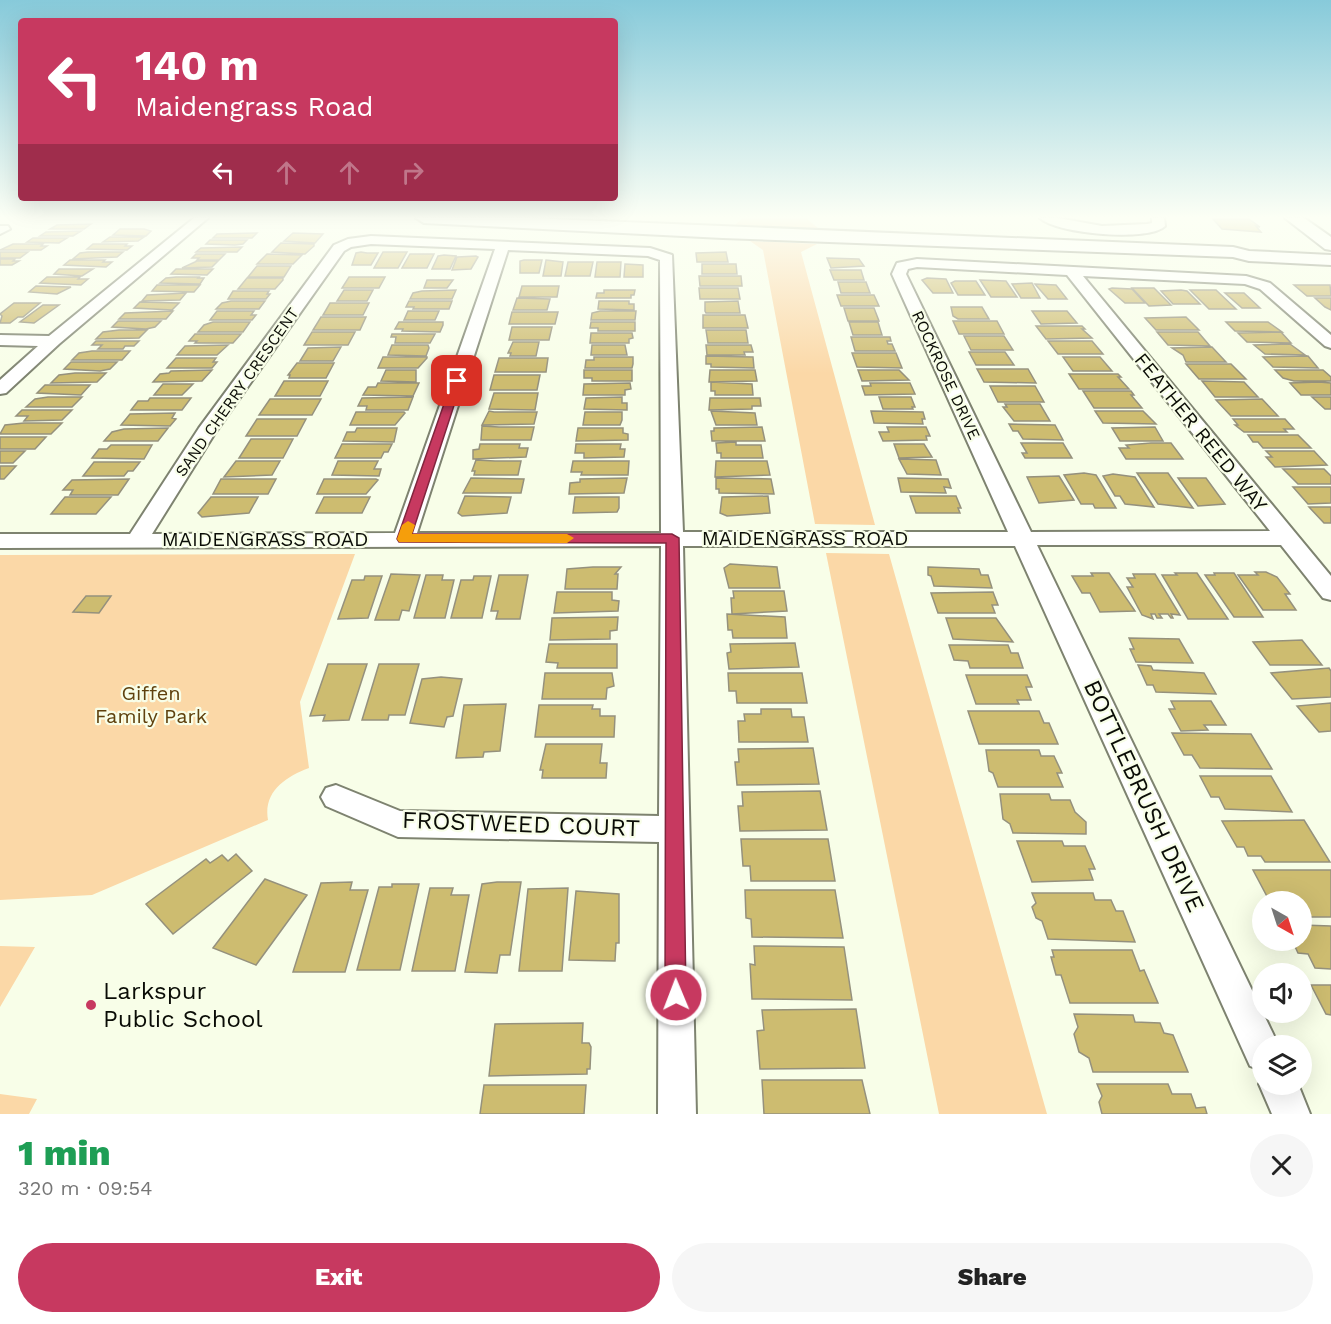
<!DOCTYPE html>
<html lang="en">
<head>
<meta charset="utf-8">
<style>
	:root { --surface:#fff; --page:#f6f6f6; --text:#222; --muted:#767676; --accent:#c73960 }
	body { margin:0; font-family:"Work Sans",sans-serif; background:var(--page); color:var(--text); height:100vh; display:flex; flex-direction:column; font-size:22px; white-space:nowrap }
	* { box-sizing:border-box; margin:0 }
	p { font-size:20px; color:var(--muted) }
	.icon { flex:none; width:33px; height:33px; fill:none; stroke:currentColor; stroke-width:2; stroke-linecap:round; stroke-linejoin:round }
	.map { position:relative; height:1114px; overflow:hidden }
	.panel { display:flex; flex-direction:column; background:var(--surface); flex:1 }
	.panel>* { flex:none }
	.guide { position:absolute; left:18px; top:18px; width:600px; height:183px; border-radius:6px; box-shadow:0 6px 24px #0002; background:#c73960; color:#fff; overflow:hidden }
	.needle { width:39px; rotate:141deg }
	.fabs { position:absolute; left:1252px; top:891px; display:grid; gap:12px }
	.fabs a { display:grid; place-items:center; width:60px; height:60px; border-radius:50%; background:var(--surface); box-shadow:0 6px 24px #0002; font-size:30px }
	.pin { position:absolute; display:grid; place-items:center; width:51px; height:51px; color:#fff; margin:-26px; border-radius:12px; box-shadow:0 3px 9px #0006 }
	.me { position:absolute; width:66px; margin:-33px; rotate:359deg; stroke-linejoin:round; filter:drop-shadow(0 0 4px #0008) }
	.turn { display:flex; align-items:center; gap:21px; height:126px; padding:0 18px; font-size:27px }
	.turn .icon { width:78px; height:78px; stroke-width:2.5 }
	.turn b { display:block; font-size:42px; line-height:51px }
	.lanes { display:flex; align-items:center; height:57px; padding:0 18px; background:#0003; justify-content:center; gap:30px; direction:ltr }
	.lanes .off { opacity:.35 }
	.round { display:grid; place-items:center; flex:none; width:63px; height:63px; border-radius:32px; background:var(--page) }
	.headline { display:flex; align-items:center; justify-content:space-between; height:102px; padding:0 18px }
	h1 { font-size:36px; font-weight:800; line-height:45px; color:#1e9e55 }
	.primary-button { display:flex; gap:12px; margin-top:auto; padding:12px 18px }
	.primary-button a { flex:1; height:69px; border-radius:36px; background:var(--accent); color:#fff; font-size:24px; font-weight:800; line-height:69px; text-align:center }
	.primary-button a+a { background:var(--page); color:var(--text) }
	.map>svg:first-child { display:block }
</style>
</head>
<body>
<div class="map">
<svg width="1331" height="1114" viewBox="0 0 1331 1114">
	<rect width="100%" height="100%" fill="#f8fee8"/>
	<!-- green -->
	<path fill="#fbd8a7" d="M743,218H806L819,229L735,225Z
		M750,241L817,244L801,252L875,525L815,524L763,250Z
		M826,553L889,554L1047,1114H939Z
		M355,554L300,702L309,768C285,777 263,792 268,820L92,895L0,900V555Z
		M0,946L35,947L0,1007Z
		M0,1094L37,1099L29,1114H0Z"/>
	<!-- building -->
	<path fill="#cdbc70" stroke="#95917d" stroke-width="1.5" d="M1213,219H1249L1260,227L1256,226L1261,232L1222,229Z
		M91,224L84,229H50L57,225Z
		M120,229H144L151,231L146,236L113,235Z
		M81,231L73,236H40L46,232Z
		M257,233L252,238H213L217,234Z
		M293,233L323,234L315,243L284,241Z
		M110,237H144L138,241L103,242Z
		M33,238H67L59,243L27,242Z
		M210,240H247L243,244L235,245L206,244Z
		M281,243L314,244V246L305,254L272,252Z
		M13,244H43L41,246H47L41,250H0Z
		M93,244H127L125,246H132L127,250L87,249Z
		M242,247L237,252H196L201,248Z
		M0,252H28L20,258H0Z
		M88,252H123L117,257L73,259L80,253Z
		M361,252L367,253H378L371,265H352L356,253Z
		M383,252H407L398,268H374Z
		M726,252L728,262H697L696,253Z
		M196,254H225L219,260H197L199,258H192Z
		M267,254L302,255L293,264H257Z
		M410,254H434L427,268H402Z
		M438,256L444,255L456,256L450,269H432Z
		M457,257L476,256L478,257L471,269L452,270Z
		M827,258L859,259L864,266L831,268Z
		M0,259H15L13,261H19L12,265H0Z
		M70,260H105L103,262H112L106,267L64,265Z
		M524,260H542L539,273H520V261Z
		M546,260L563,262L561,276H543Z
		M197,261H218L212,267L182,268Z
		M568,262H593L590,276H565Z
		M597,262H621L620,277H595Z
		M625,264L643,265V277H624Z
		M702,264H736L737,274H702Z
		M257,266H291L284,277H248Z
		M59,269H93L82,276L54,274Z
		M176,269H213L207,275L171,274Z
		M830,270H861L864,280H834Z
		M699,276H741L742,286H700Z
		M47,277H80L78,279H88L81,285L40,283Z
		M176,277H199L198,278H204L200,284L160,283L166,278Z
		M349,277H385L379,288H342Z
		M247,278H283V280L275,289H238Z
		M927,278L946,279L953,293H933L922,280Z
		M427,280H453L447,288H424Z
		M980,280L1006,281L1017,297H991Z
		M955,281H976L985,295H958L951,283Z
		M838,282H866L870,293H841Z
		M1032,283L1040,298H1021L1012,284Z
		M1035,284L1056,285L1067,299H1048Z
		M157,285H200L194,292L152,291Z
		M1294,285H1330L1331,296H1307Z
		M36,286L71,287L57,294L29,292Z
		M522,286H559L557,297H519Z
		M699,288H738L740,299H700Z
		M1112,288L1132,289L1145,303H1125L1109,289Z
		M1132,288H1154L1171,305L1149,306Z
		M344,290H373L367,301H337Z
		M456,290L452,299H410L413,293L422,291Z
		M604,290H635L634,295H631V298H596L597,293H604Z
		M1181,290L1187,291L1200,304H1173L1161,291Z
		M1190,290H1216L1236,309H1209Z
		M233,291H269L267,294H270L266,299H228Z
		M186,293L180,300L142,301L147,295Z
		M1225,293H1244L1260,308H1242Z
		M837,295H874L879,306H841Z
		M517,298L550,299L547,310H513Z
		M1315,298H1331V310L1325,307Z
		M231,301H265L259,309H216L222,303Z
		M409,301H452L449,309H413L414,307H406Z
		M599,301H629V304H634V310L598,309Z
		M738,301L740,313H706L705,311V302Z
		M140,302L179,303L172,310L134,308Z
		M14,303H40L23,317H18L10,323H0L2,316L0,314Z
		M330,303H369L363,315H323Z
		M43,305H59L34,323L20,322Z
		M951,307H982L989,319H958L953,316Z
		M844,308H874L879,321H848Z
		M173,311L166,319H119L125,313Z
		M217,311H254L251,315H256L252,320H210Z
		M408,311H439L435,320H404Z
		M600,311H636L635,320H591L592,313Z
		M1032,311H1067L1077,323L1041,324Z
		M512,312H558L555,324H509Z
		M703,315H745L748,328H703Z
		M321,317H366L360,330H313Z
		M1186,317L1199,330H1156L1145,318Z
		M118,321H161L155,327L146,329L112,327Z
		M953,321H997L1004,334H959Z
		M213,322H250L243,332H198L204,325Z
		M399,322H443V325L440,332L402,331L403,329H395Z
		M591,322H635V331H598V328H590Z
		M849,322H878L882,335H853Z
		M1226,322H1268L1282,332L1235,331Z
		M1036,326H1082L1085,329H1082L1092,338L1046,339Z
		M512,327H552L549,340H509Z
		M119,330H147L139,338L96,339L103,332Z
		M706,330H746L748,343H708Z
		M312,332H355L348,345H304Z
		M1157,332H1198L1210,346L1168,345Z
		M1281,332L1291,343L1247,342L1238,333Z
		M591,333H632L633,338L629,339V343H590Z
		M195,334H241L233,343H195L197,341H189Z
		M392,334H435L430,343H395L396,337H391Z
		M964,336H1004L1013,350H971Z
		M851,337H890L891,341H887L888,344H892L895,351H855Z
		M96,341H139L134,346H125L123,349H98L102,345H92Z
		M1048,341H1092L1103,354H1058Z
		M513,342H539L536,356H510L511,353H508Z
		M1290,344L1305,355L1265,354L1254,345Z
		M228,345L217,355H177L185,346Z
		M392,345H428L429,348L426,356L388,355Z
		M592,345H625L627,355H591Z
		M706,345H751L753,352H744L745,355H707Z
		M341,347L333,361H300L308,348Z
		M1212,347L1226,362H1186L1183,355L1172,348Z
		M92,351H130L122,360H72L79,353Z
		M969,352H1005L1014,365H976Z
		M852,353H896L902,368L857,367Z
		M706,356L753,357L754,368L711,367V364H706Z
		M1308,356L1318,368L1273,367L1263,357Z
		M383,357H427V358L418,368H378Z
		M594,357H633V364L632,368H585L586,360H594Z
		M1063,357H1100L1112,371H1073Z
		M176,358H216L213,362H217L212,368H167Z
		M499,358H548L546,372H495Z
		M71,362H117L110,369L100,371L64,369Z
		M297,363H334L326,378H289L290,375H288Z
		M1186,364H1231L1246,379H1199Z
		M977,369H1028L1036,383L984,382Z
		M212,370L202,381L153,382L160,374L169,373L171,371Z
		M386,370H416V382L381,381Z
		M584,370H632V381H592V378H584Z
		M710,370H755L757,381L709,382Z
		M858,370H899L909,380L862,381Z
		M1275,370H1323L1331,377V381H1294L1283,378Z
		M75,373H106L97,382L51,383L59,375Z
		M1069,374H1118L1121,377H1118L1129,389H1079Z
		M494,375H540L537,390H490Z
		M284,381H328L320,396H275Z
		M1202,381L1244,382L1258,397H1215Z
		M711,382L752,384L753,395H715V391H711Z
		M1319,382L1331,383V395H1301L1290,383Z
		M378,383H419L413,396L363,395L368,387H376Z
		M630,383L631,389L625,390V395H583L584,384Z
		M870,383H910L915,394L865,395L862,386H871Z
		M163,384H193L182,395H154Z
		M45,385H90L81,395L37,393Z
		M990,386H1035L1044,402H998Z
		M1083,391H1131L1134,395H1131L1142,408H1094Z
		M494,393H538L535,410L489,409Z
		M48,397H82L72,407H26L35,399Z
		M413,397L408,410H366L367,406H358L362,398Z
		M622,397V403H627V410L584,409L586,398Z
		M879,397H911L915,407H912L913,409H883Z
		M1312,397H1331V409H1325Z
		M150,398H191L182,410H131L138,401H148Z
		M710,398H760L761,406H752V409L709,410Z
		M270,399H321L312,415H259Z
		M1262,399L1278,416H1231L1216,400Z
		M1005,404H1040L1050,421H1014L1003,407H1007Z
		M22,410H72L62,420L24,421L28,416H16Z
		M489,411L494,412H537L534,424L482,425Z
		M711,411L755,413L757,425H716Z
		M871,411L923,412L925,419H922L923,424L874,423Z
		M1095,411H1143L1156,424L1103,423Z
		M356,412H404L405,413L395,425H350Z
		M585,412H622V420L620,425H583Z
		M175,413L172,418L176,419L170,426L121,425L130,414Z
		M257,419H306L297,436H246Z
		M1233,419H1285L1294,429H1284L1287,432H1244L1235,425H1238Z
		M24,423H62L51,434H0L5,425Z
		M1009,424L1055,425L1063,440L1023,439L1018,431H1013Z
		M482,426L499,427H534L531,440H481Z
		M762,427L765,441H712L711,431H714V428Z
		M887,427H926L930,436H926L927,440L883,441L879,432H889Z
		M1155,427L1163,441H1120L1112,428Z
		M168,428L158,441H104L112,432L124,429Z
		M357,428H397L394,442L343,441L347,432H355Z
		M578,428H623V433L628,434V440L576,441Z
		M1248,435H1298L1311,448H1263L1258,442H1253Z
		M0,437H46L35,449H0Z
		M251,439H293L283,458H239Z
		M736,442V445H761L763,458H721V453H717L716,443Z
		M1021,443H1063L1072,458H1025L1022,453H1027Z
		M1151,443H1171L1183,459H1126L1119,448H1129L1126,445Z
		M342,444H392L388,452H384L381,458H335Z
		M480,444H520L519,448H528L526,457L473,459V450L479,449Z
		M576,444H621L620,449H625L624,457L584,458V453H575Z
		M894,444H924L932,457L899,458Z
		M111,445H152L144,459L92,458L99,449H107Z
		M0,451H25L13,463H0Z
		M1266,451H1314L1327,465L1275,467L1266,457H1272Z
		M899,459L936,460L941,475L907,474Z
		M476,460L495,461H521L518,475H474L475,471H472Z
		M236,461H280L272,475L224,477Z
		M338,461H378L374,469H381L379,476L332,475Z
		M573,461H629L628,475H581L582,472H571Z
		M716,461H767L770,475L715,477Z
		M94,462H140L133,471H128L124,476H83Z
		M0,466H16L4,479H0Z
		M1283,469H1324L1331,476V484H1298Z
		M1084,473L1096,475L1116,508H1095L1093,504H1081L1064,475Z
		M1137,473H1168L1193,508L1158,504Z
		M1113,474L1135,477L1154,507L1125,504L1120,496H1115L1103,476Z
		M1059,476L1074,500L1039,503L1027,477Z
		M471,478L524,479L521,493H463Z
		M627,478L624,493L569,494L570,483L580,482V479Z
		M716,478L771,479L774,494L719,493V489H716Z
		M898,478L948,479L951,488L944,487L946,493L901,492Z
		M1178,478H1206L1225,504L1198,506Z
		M129,479L118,495H70L73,490H63L72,480Z
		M221,479H276L268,494H213Z
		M324,479H376L378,480L366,494H317Z
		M1293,487H1331V503L1308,504Z
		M465,496L511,497L507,513L462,516L458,513Z
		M768,496L770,513L727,516L720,513L722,497Z
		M910,496H956L961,508H958L960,513H916Z
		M65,497H111L96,514H51Z
		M211,497H258L249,513L202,517L198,513Z
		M324,497H370L362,513H316Z
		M575,497H619V508L617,512L573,513Z
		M1309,507H1331V523H1324Z
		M730,564L777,567L780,588H729L724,568Z
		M593,567H621L615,574H618L617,589H565L567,569Z
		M928,567L979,569L981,575H988L992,588L934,586L931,576L928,575Z
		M1255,572H1266L1277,577L1290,594H1285L1296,610H1263L1238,575H1258Z
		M1091,573H1109L1135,611L1100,612L1090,593H1082L1072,576H1093Z
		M1175,573H1197L1228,619H1188L1162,575H1177Z
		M1214,573H1234L1263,617H1234L1205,575H1215Z
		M391,574L420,575L409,611L402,610L399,620H375Z
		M1133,574H1155L1180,615L1171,614L1173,618H1171L1168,614H1159L1162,618H1157L1155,614H1151L1153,619L1142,615L1127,587H1133L1127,578H1135Z
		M426,575H443L442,580H454L445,618H414Z
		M499,575H528L520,619H496L498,611H491Z
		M365,576H382L368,618L338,619L352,580H364Z
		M474,576H491L482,618H451L461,580H473Z
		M733,591H784L787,611L732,614L731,598H734Z
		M557,592H612V600L619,601L618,611L554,613Z
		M993,592L998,605H992L995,613H938L931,593Z
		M86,596H111L99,613L73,612Z
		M727,614L785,617L787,638H733L732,630H728Z
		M618,617L617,630L610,631V639L550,640L552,618Z
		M946,618H996L1013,642L953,639Z
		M1129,638L1179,639L1193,663L1136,662L1130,649H1134Z
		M1302,640L1322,665H1270L1253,642Z
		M795,643L799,667L729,669L727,653L731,652L730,644Z
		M549,644H617V668H557L558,663L546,662Z
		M949,645H1008L1011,653H1018L1023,668H970L968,661L954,660Z
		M328,664H367L349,720L323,721L325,715L310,716Z
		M379,664H419L405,715H389L388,720H362Z
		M1138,665L1151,666L1153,670L1204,673L1216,694L1156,692L1153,685H1147Z
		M1329,668L1331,671V697L1292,699L1271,673Z
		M545,673H612L614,686L607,688L606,699H542Z
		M728,673H802L807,703H737L736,691H729Z
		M966,675H1027L1032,687H1026L1031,700H1017L1019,704H976Z
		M441,677L462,679L453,716L447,717L444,727L410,723L422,679Z
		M1171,701H1211L1226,725H1204L1208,730L1181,731L1169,709H1175Z
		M1331,703V731L1319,732L1297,706Z
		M506,704L500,751L484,752L483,757L456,758L464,705Z
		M539,705H593L592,709H600V716H615L614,737H535Z
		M761,709H791L792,717H804L808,742H739L738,721H745L744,714H761Z
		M968,711H1039L1044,723H1049L1058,744H979Z
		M1172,733L1251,734L1272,769L1200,768L1192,755H1184Z
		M546,744H602L600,763H607L606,778H542L543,770H540Z
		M813,748L819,784L737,785L735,762H739L738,749Z
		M986,750H1039L1041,756H1054L1062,773H1057L1063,787H998L993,773L989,771Z
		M1200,776H1271L1292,812L1225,809L1219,797H1211Z
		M820,791L827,830L740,831L738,806H743L742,792Z
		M1000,794H1049L1051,800H1070L1075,812L1086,822V834L1013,833L1010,824L1003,819Z
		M1304,820L1330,862H1265L1261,856H1248L1244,847H1237L1222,821Z
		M741,839H828L835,881H751L750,866H743Z
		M1017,841H1062L1064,846H1085L1095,869H1089L1093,880L1032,882Z
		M236,854L252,871L173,934L146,904L206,859L210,863L222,855L228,861Z
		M1253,870H1331V917H1302V902H1270Z
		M265,879L307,895L256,965L213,948Z
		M352,882L350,890H368L345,972H293L321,883Z
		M497,882H521L510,955H500L497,973L465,972L482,884Z
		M392,884H419L400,970H357L379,887H392Z
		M430,888H453L451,895H469L455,971H412Z
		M568,888L562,971H519L528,889Z
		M745,890H835L843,938L752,937L751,919L746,918Z
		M576,891L619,894V943H616L615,961L569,960Z
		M1032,893H1093L1095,900H1111L1116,911H1123L1135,942L1048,939L1042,921L1036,918L1032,907L1036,903Z
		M1302,925L1331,926V969L1315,968L1308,954L1298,953L1292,940H1302Z
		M754,946L844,947L852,1000L752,999L750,964L755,965Z
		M1052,950H1132L1140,971L1144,970L1158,1003H1070L1061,975H1056L1051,957H1054Z
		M1311,985H1331V1015L1326,1014Z
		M856,1009L865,1068L760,1069L757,1031L764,1030L762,1010Z
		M1074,1014L1133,1015L1135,1022L1160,1023L1164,1033L1173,1035L1188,1072H1093L1089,1058L1079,1052L1074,1034L1078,1027Z
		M583,1023L582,1043H589L591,1047L590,1069H587V1074L489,1076L495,1024Z
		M762,1080H862L870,1114H764Z
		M1097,1084H1168L1172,1094H1191L1196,1108L1205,1107L1207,1114H1102L1099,1102L1102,1096Z
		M484,1085H586L584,1114H480Z"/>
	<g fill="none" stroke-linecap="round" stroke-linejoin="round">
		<defs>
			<path id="minor" d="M194,218H208L59,344L6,393L0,394V380L38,346L0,345V335L49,336Z
				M1040,218H1058L1102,226L1147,224L1152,223V218H1164L1165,226C1149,242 1057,234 1040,218Z
				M0,226H8L10,229L0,234Z
				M371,236L650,248L672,255L683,532H1008L892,274L897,263L917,259L1246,276L1270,283L1331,335V348L1325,346L1260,289L1245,284L1083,276L1331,576V600L1323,598L1281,545H1037L1276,1040L1278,1046H1263V1071L1250,1066L1015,546H683L696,1114H658L659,842L398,837L326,806L321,797L326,788L336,785L400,811L659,816L661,546L0,548V534H130L199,428L334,245L348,239ZM371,244L495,249L395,533L152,534L215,433L344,251L351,247ZM508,250L648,256L660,260L661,533H417ZM917,267L1067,275L1270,531L1031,532L906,274L908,269Z
				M1263,1075V1084H1298L1310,1114H1272L1259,1084Z"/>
			<path id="major" d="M416,218H528L1233,247L1249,251L1331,255V265L1249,261L1233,257L723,238L424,223Z
				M1285,218H1304L1331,237V250L1325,249Z"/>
		</defs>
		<!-- minor casing -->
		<use href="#minor" stroke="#7e8370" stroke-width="4"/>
		<!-- major casing -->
		<use href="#major" stroke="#7e8370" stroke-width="4"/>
		<!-- minor -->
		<use href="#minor" fill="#fff" fill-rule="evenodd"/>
		<!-- major -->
		<use href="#major" fill="#fff" fill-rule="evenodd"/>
	</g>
	<!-- sky -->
	<linearGradient id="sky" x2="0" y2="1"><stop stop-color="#87cada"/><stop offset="0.58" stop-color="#fcfff5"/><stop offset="1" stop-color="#fcfff5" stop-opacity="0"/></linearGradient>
	<rect width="1331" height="374" fill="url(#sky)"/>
	<!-- route -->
	<path fill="#c73960" stroke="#81253e" stroke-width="1.5" d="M457,377L462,381L412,534H672L679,538L686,995L683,1003L676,1006L668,1003L665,995L666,543L399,542L397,539L452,381Z"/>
	<!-- slow -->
	<path fill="#f59e0b" d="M408,521L415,525L412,534H567L574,538L567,543L399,542L397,539L402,525Z"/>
	<!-- markers -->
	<circle fill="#c73960" stroke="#f8fee8" stroke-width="2" cx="91" cy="1005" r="6"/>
	<g text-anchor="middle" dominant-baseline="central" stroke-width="4.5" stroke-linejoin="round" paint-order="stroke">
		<!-- far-street labels -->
		<g font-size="16" fill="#0a0c06" stroke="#f8fee8">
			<text transform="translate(946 375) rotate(65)">ROCKROSE DRIVE</text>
			<text transform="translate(237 392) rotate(-55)">SAND CHERRY CRESCENT</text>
		</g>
		<!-- street labels -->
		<g font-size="20" fill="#0a0c06" stroke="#f8fee8">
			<text transform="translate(1201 432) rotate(51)">FEATHER REED WAY</text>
			<text x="805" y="538">MAIDENGRASS ROAD</text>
			<text x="265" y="539">MAIDENGRASS ROAD</text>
		</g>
		<!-- park labels -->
		<g font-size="20" fill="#5f410d" stroke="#f8fee8">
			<text x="151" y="693">Giffen<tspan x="151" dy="23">Family Park</tspan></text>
		</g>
		<!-- near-street labels -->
		<g font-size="24" fill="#0a0c06" stroke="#f8fee8">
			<text transform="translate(1144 796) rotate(65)">BOTTLEBRUSH DRIVE</text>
			<text transform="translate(521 824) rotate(2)">FROSTWEED COURT</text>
		</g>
		<!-- near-poi labels -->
		<g font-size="24" fill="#0a0c06" stroke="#f8fee8" text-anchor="start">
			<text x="103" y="991">Larkspur<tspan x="103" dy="28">Public School</tspan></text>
		</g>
	</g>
</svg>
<div class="fabs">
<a><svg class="needle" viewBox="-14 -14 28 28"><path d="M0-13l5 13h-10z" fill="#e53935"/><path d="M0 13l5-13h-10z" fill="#767676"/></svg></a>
<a><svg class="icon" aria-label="sound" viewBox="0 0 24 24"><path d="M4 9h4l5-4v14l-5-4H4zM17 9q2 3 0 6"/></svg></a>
<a><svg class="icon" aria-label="layers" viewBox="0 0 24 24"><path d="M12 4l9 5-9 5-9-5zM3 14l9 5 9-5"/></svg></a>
</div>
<div class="pin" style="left:457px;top:381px;background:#d93025"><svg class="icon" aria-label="arrive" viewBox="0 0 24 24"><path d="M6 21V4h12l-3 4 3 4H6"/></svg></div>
<svg class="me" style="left:676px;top:995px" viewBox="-20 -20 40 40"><circle r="17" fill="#c73960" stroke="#fff" stroke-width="3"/><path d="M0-11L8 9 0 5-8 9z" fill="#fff"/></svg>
<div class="guide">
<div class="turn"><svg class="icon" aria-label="left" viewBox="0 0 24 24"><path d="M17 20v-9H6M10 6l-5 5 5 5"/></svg><div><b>140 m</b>Maidengrass Road</div></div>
<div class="lanes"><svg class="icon" aria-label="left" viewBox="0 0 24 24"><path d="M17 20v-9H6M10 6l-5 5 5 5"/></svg><svg class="icon off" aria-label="ahead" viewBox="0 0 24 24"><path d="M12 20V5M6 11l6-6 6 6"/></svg><svg class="icon off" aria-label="ahead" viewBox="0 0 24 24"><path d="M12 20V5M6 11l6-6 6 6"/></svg><svg class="icon off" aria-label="right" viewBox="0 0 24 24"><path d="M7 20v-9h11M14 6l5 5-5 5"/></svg></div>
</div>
</div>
<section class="panel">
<div class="headline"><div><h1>1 min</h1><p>320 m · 09:54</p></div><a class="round"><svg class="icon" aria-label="close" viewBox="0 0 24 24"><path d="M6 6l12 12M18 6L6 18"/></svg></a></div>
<div class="primary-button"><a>Exit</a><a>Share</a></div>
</section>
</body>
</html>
